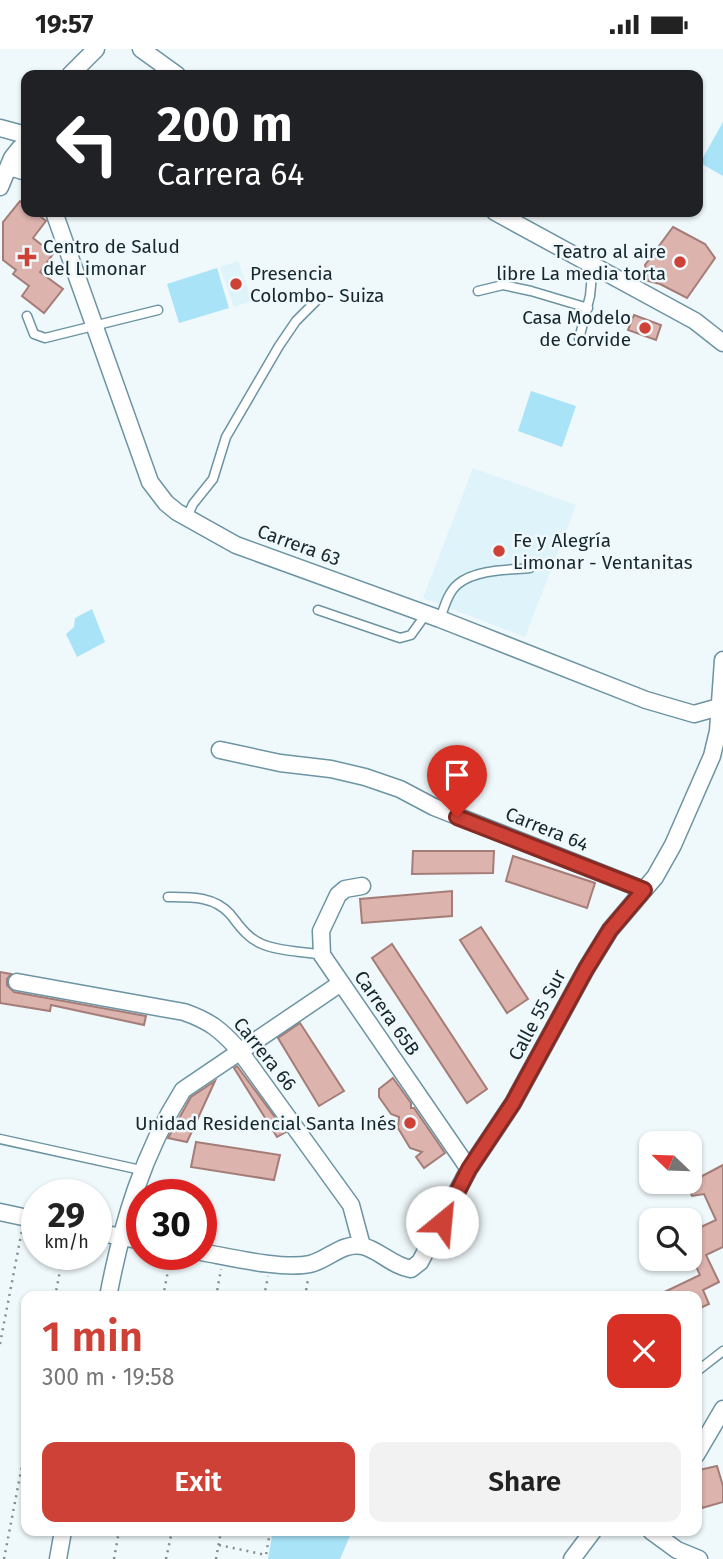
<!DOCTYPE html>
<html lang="en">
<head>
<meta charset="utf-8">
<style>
	:root { --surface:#fff; --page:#f2f2f2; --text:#222; --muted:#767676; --accent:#ce4136 }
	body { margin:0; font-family:"Fira Sans",sans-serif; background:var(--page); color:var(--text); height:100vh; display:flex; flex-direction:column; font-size:26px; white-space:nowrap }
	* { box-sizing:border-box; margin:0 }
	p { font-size:23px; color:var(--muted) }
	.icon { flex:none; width:38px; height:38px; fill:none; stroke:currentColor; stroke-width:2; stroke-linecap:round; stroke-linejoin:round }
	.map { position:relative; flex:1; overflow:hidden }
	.panel { position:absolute; left:21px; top:1242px; width:681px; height:245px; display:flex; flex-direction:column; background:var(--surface); border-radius:14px; box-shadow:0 2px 5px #0004 }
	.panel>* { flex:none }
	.banner { position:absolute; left:21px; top:21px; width:682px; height:147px; border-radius:14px; box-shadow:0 2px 5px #0004; background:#202124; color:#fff; overflow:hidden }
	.needle { width:46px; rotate:293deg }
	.controls { position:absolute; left:639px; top:1082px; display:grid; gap:14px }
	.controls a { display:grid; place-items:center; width:63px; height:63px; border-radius:14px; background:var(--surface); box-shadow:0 2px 5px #0004; font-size:35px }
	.speed { position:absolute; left:21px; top:1130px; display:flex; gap:14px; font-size:35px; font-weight:700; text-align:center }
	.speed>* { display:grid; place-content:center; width:91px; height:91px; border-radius:50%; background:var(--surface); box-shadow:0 2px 5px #0004; line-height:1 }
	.speed small { font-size:18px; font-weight:400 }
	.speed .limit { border:10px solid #d22; background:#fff; color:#111 }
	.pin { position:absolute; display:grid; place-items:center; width:60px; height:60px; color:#fff; margin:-72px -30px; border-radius:50% 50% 50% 0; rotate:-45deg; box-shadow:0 0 7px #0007 }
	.pin .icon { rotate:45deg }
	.me { position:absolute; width:77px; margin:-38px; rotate:28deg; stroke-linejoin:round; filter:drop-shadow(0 0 5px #0008) }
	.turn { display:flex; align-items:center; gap:24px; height:147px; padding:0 21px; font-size:32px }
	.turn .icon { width:91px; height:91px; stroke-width:2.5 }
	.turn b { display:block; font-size:49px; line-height:60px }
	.round { display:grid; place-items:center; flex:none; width:74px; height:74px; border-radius:14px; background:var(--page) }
	.head { display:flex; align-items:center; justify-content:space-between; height:119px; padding:0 21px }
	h1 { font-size:42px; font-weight:600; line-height:52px; color:var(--accent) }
	.action { display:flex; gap:14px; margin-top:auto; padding:14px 21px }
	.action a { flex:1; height:80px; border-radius:14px; background:var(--accent); color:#fff; font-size:28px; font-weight:600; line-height:80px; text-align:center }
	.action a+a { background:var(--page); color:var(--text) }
	.status { display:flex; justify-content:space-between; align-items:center; height:49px; padding:0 35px; background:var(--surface); direction:ltr }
	.status svg { height:19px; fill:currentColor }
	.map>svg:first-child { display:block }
</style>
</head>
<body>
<div class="status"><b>19:57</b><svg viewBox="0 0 49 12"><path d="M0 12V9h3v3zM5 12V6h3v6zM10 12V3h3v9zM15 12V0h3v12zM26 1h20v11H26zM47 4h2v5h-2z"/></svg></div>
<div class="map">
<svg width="723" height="1510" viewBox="0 0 723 1510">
	<rect width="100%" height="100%" fill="#eff8fb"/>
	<!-- built -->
	<path fill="#dff3fb" d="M238,212L252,252L234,258L220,218Z
		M473,419L576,456L525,588L423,549Z"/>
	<!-- green -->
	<path fill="#a9e3f8" d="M723,73V127L700,114Z
		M217,219L229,259L179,274L167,235Z
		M531,342L576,357L562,398L518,382Z
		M92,560L105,593L77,608L66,585L74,578L75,569Z
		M273,1482H352L340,1510H268Z"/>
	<!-- building -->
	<path fill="#ddb3ad" stroke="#a47d78" stroke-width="2" d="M20,152L26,156V163H35L46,172L33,189L53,205L40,223L63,240L44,264L22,247L29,237L13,225L16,221L3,211V173Z
		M673,178L705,195L715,209L687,249L660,235L648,232L645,216Z
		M634,266L661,276L656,291L628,281Z
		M413,802H494L493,824L412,825Z
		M513,807L595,834L587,859L506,832Z
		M452,842V867L362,874L360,850Z
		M481,878L528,950L507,964L460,891Z
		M392,895L487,1040L467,1054L372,909Z
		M0,923L11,925L7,930V936L14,943L146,967L144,976L51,956L50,962L0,954Z
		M300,974L344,1042L319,1057L278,989Z
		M237,1017L286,1083L277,1088L234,1019Z
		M393,1029L411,1054V1059H414L445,1104L424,1119L416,1108L422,1103L410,1099L398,1079L399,1068L391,1065L379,1048V1040Z
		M215,1032L187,1093L168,1089L191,1048Z
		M196,1093L280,1106L274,1131L191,1118Z
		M723,1116V1198L706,1206L719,1233L703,1241L709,1255L696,1261V1248H654L700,1226L690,1204V1183L716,1171L704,1145L692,1147L687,1135Z
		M717,1417L723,1437V1453L702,1459L696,1439V1430L701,1429L699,1421Z"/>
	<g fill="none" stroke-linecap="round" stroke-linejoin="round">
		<defs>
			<path id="service" d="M478,242L503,236L531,242L588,259
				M27,267L34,285L45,289L158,261
				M579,290L590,247L593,215
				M187,468L193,455L213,430L226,388L279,297L296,272L317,251
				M318,561L400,589L411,586L426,565
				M440,570C444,559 448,543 458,535C476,520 509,521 530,519
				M168,848C191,848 214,847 230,865C239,876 247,889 262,895C280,903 303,902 322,906
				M0,1090L141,1121
				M696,1323L723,1302"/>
			<path id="minor" d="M141,0L177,26
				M70,26L96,0
				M0,79L26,86
				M26,99H20L12,109L16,120L26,123
				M0,138L12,109
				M54,163L150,433L166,454L177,463L236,496L440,570L646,651L694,665L719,658
				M495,163L695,272L723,294
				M220,701L280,714L331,720L365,728L400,740L434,758L644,841
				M362,837L345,840L338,846L321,882L322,906L469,1120
				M17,933L184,963C210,972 221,981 239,1001L351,1156L362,1197
				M0,1163L37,1171
				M96,1183L142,1192
				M201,1203C229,1208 283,1221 310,1215C328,1211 342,1193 362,1197C378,1200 392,1217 411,1220L420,1213L469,1120L513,1054L586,920L610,881L655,828L673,796L712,707L718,682L723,611
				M108,1248C122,1174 143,1104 183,1041L341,934
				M696,1406L723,1360
				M651,1482L677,1501L699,1510
				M58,1510L63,1482
				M572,1510L593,1482"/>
		</defs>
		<!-- service casing -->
		<use href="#service" stroke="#6c94a3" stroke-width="11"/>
		<!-- minor casing -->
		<use href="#minor" stroke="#6c94a3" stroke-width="19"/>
		<!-- path -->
		<path stroke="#808d91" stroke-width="2.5" stroke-dasharray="2 5" stroke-linecap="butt" d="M55,1248L63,1206
			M163,1248L171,1206
			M216,1248L221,1220
			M264,1248L268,1227
			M305,1248L308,1230
			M0,1295L22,1181
			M219,1496L266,1506L270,1482
			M4,1510L26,1396
			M114,1510L119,1482
			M166,1510L172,1482
			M216,1510L221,1482"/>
		<!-- service -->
		<use href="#service" stroke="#fff" stroke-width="8"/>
		<!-- minor -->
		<use href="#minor" stroke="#fff" stroke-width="16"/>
	</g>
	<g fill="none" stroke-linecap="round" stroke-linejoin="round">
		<defs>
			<path id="route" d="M442,1173L469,1120L513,1054L586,920L610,881L644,841L457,768"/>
		</defs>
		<!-- route casing -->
		<use href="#route" stroke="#862a23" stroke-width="18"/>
		<!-- route -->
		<use href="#route" stroke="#ce4136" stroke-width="12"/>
	</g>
	<!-- markers -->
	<g fill="#ce4136" stroke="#eff8fb" stroke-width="2.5">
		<path d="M23.5 197.5h7v7h7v7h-7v7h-7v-7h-7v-7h7z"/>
		<circle cx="680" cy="213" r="7"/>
		<circle cx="236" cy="235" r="7"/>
		<circle cx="645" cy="279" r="7"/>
		<circle cx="499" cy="502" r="7"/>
		<circle cx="410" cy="1074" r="7"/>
	</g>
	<g text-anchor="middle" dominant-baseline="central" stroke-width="5" stroke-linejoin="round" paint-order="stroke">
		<!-- poi labels -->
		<g font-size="19" fill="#15262c" stroke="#eff8fb" text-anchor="start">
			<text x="43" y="197">Centro de Salud<tspan x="43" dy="22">del Limonar</tspan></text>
			<text x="666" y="202" text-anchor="end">Teatro al aire<tspan x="666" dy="22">libre La media torta</tspan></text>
			<text x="250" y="224">Presencia<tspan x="250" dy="22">Colombo- Suiza</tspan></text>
			<text x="631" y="268" text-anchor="end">Casa Modelo<tspan x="631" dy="22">de Corvide</tspan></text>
			<text x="513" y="491">Fe y Alegría<tspan x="513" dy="22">Limonar - Ventanitas</tspan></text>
			<text x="396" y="1074" text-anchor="end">Unidad Residencial Santa Inés</text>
		</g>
		<!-- street labels -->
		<g font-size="19" fill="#15262c" stroke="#eff8fb">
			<text transform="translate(299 496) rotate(20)">Carrera 63</text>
			<text transform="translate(547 780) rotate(22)">Carrera 64</text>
			<text transform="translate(387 964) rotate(55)">Carrera 65B</text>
			<text transform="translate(537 966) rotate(-62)">Calle 55 Sur</text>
			<text transform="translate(265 1005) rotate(51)">Carrera 66</text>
		</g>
	</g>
</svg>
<div class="controls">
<a><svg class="needle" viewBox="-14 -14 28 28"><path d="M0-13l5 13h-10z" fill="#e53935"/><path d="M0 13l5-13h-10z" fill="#767676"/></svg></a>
<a><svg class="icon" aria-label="search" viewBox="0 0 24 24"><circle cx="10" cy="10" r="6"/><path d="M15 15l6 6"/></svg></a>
</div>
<div class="speed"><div>29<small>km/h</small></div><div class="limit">30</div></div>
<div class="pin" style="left:457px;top:768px;background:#d93025"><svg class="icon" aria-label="arrive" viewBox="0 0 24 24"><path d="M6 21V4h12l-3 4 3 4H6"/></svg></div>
<svg class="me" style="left:442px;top:1173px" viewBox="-20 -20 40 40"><circle r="19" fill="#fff"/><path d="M0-13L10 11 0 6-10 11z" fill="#ce4136"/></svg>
<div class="banner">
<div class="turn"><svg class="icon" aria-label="left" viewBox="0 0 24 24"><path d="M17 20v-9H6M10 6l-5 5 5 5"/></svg><div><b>200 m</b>Carrera 64</div></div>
</div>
<section class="panel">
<div class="head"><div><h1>1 min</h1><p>300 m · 19:58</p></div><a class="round" style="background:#d93025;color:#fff"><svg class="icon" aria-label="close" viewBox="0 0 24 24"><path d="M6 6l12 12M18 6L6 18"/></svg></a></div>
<div class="action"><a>Exit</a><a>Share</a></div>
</section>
</div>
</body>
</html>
